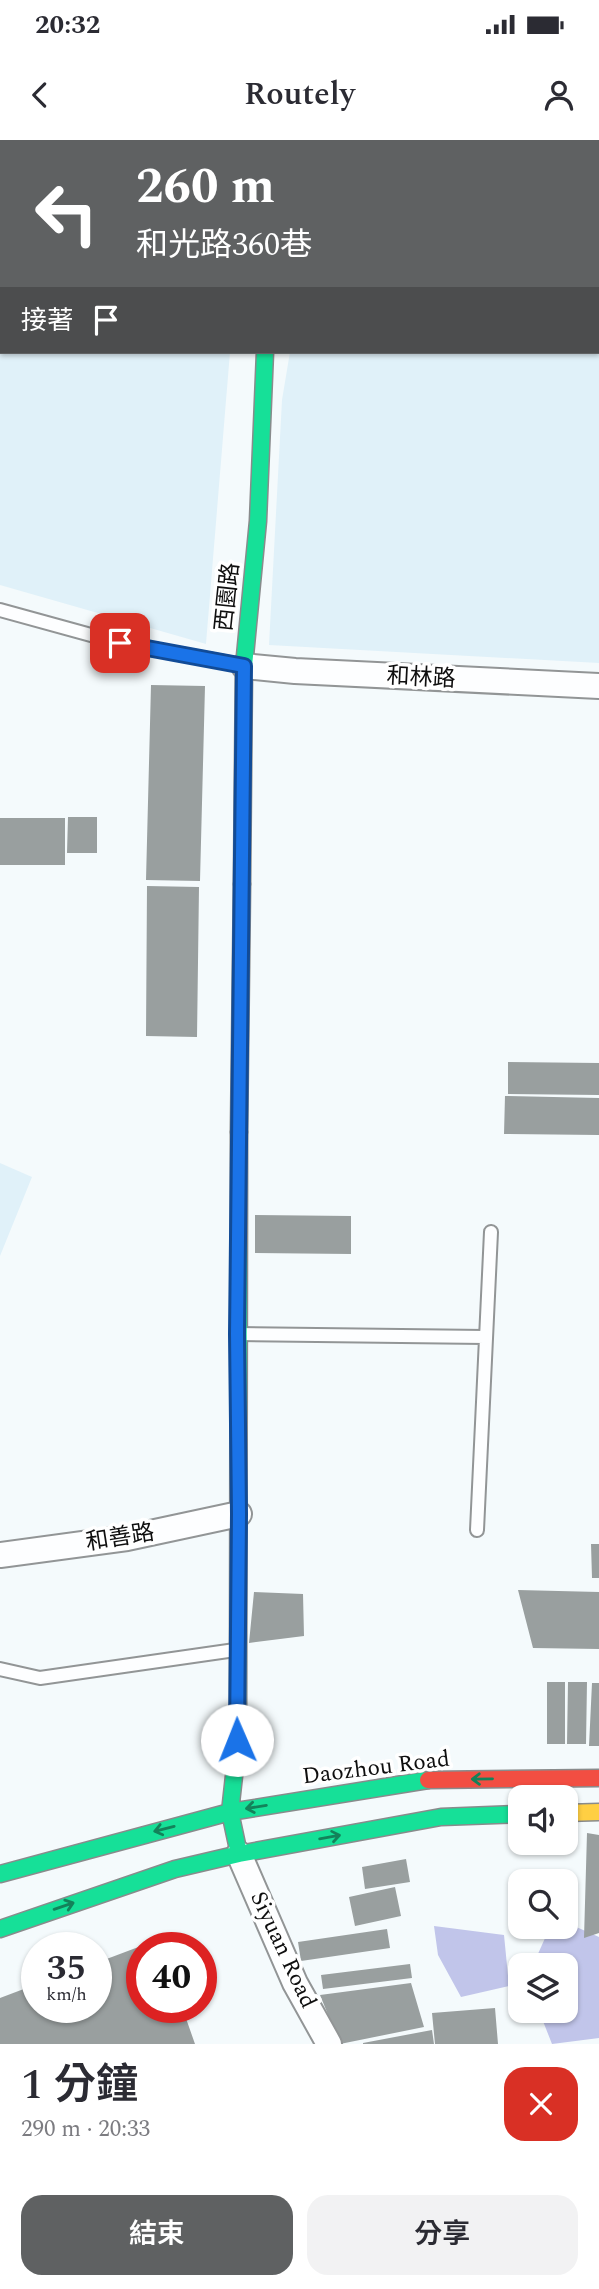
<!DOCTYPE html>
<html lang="zh-TW">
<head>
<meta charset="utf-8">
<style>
	:root { --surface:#fff; --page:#f2f2f3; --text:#2b2b33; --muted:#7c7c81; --accent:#5f6162 }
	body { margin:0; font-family:Spectral,"Noto Sans TC",serif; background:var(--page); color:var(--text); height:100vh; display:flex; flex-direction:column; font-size:26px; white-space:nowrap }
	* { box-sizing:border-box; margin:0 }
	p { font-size:23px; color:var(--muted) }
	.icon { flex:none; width:38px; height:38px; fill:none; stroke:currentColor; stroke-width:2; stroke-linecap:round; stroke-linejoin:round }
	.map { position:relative; height:1904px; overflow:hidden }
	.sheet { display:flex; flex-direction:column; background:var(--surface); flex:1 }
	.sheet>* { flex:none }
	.banner { position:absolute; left:0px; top:0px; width:600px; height:214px; box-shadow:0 2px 5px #0004; background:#5f6162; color:#fff; overflow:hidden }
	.tools { position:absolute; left:508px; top:1645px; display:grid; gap:14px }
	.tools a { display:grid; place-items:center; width:70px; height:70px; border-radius:14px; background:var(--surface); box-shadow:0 2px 5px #0004; font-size:35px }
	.speed { position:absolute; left:21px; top:1792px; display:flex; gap:14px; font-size:35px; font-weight:700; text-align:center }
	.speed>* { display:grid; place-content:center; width:91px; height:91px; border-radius:50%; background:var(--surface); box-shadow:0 2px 5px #0004; line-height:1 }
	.speed small { font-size:18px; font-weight:400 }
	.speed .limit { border:10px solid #d22; background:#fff; color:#111 }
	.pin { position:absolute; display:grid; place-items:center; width:60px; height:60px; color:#fff; margin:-30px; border-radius:14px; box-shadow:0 4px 10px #0006 }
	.me { position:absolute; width:77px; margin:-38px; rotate:359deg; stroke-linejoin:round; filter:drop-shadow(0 0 5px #0008) }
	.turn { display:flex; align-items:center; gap:24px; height:147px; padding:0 21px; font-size:32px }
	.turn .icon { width:91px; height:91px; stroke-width:2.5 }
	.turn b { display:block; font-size:49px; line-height:60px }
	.then { display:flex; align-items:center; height:66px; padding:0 21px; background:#0003; gap:14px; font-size:26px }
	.round { display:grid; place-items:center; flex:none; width:74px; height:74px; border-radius:21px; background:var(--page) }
	.summary { display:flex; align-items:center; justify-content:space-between; height:119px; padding:0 21px }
	h1 { font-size:42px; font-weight:600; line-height:52px }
	.action { display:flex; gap:14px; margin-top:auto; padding:14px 21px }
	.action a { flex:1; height:80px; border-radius:21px; background:var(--accent); color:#fff; font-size:28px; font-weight:600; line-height:80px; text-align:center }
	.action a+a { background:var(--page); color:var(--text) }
	.status { display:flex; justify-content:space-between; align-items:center; height:49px; padding:0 35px; background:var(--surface); direction:ltr }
	.status svg { height:19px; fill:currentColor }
	header { display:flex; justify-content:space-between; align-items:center; height:91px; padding:0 21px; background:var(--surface); font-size:32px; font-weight:600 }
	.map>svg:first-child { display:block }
</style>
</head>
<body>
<div class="status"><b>20:32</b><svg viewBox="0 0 49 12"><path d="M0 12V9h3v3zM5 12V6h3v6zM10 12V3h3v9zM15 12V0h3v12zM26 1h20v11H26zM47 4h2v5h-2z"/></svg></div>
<header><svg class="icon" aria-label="back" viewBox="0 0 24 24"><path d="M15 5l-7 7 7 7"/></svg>Routely<svg class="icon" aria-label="person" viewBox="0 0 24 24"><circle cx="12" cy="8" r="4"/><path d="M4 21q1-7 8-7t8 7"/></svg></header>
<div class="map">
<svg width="599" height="1904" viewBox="0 0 599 1904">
	<rect width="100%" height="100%" fill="#f4fafc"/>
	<!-- farmland -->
	<path fill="#e0f1f9" d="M326,0H599V523L269,505L282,260L290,212H598V2Z
		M0,154L2,212H230L206,504L0,445Z
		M0,1023L32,1037L0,1116Z"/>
	<!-- forest -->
	<path fill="#c1c5ea" d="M565,1782L599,1797V1898L552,1904L539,1871H565V1825H533L550,1787H565Z
		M434,1786L504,1795L509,1846L461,1857L438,1815Z"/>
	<!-- building -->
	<path fill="#999f9f" d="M151,545L205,546L200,741L146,740Z
		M68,677H97V713H67Z
		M0,678H65V725H0Z
		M147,746L199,747L197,897L146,896Z
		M508,922L599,923V955L508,954Z
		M505,956L599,958V995L504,994Z
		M255,1075L351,1076V1114L255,1113Z
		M591,1404H599V1438H592Z
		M518,1450L599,1452V1509L533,1508Z
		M254,1452L303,1454L304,1496L249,1503Z
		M547,1542H565V1604H547Z
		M568,1542H587L586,1604H567Z
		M592,1543H599V1606H589Z
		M587,1693L599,1695V1793L584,1798Z
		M406,1719L410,1742L365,1749L362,1727Z
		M395,1747L401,1776L355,1786L349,1757Z
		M387,1789L390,1808L301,1821L298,1802Z
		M157,1800L160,1808H142V1867H182L195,1904H0V1858L37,1844V1867H96V1823Z
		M410,1824L412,1838L323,1849L321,1835Z
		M411,1843L424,1887L340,1904L320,1855Z
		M495,1868L498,1904H435L432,1873Z
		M432,1890L434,1904H363V1903Z"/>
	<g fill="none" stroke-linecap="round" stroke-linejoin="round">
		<defs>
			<path id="lane" d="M0,470L120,503L242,525
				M237,1194L485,1197
				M477,1390L491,1092
				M0,1529L40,1538L235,1510"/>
			<path id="street" d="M244,526L295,531L599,546
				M0,1415L127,1398L239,1374
				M239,1714L295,1843L329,1904"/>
			<path id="fast" d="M299,0V2
				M242,744L244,526L258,381L265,212
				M239,1714L230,1672L238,1600L239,992
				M0,1734L230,1672L428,1640
				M0,1789L175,1729L239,1714L441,1677L520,1674"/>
			<path id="slow" d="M239,992L242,744
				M565,1673L599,1672"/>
			<path id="jam" d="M428,1640L599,1638"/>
		</defs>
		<!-- lane casing -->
		<use href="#lane" stroke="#929596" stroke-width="16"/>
		<!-- street casing -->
		<use href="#street" stroke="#929596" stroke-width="28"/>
		<!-- fast casing -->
		<use href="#fast" stroke="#898b8c" stroke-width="19"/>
		<!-- slow casing -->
		<use href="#slow" stroke="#898b8c" stroke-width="19"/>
		<!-- jam casing -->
		<use href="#jam" stroke="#898b8c" stroke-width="19"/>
		<!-- lane -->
		<use href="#lane" stroke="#fdfeff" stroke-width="12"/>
		<!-- street -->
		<use href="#street" stroke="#fdfeff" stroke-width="24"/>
		<!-- fast -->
		<use href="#fast" stroke="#16e098" stroke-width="16"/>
		<!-- slow -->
		<use href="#slow" stroke="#ffcf43" stroke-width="16"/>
		<!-- jam -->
		<use href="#jam" stroke="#f24e42" stroke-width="16"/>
	</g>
	<!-- one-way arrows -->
	<defs><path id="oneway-shaft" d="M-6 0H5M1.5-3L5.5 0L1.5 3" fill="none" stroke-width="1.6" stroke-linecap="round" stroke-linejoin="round" transform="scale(1.75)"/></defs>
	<g stroke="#13825a">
		<use href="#oneway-shaft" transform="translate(482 1639) rotate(179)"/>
		<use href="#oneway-shaft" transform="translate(256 1667) rotate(171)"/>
		<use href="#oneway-shaft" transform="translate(164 1689) rotate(166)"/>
		<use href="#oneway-shaft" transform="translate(330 1697) rotate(-10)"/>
		<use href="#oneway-shaft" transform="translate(64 1766) rotate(-19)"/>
	</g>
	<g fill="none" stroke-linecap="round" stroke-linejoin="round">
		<defs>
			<path id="route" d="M120,503L244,526L237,1194L239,1374L237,1600"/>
		</defs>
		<!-- route casing -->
		<use href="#route" stroke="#114b97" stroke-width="18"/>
		<!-- route -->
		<use href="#route" stroke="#1a73e8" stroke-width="12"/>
	</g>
	<g text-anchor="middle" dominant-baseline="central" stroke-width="7" stroke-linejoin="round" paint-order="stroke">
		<!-- street labels -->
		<g font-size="23" fill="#0f0f0f" stroke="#fff">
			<text transform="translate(228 457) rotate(-84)">西園路</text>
			<text transform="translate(421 538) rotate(3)">和林路</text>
			<text transform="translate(120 1398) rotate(-9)">和善路</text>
			<text transform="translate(376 1628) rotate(-7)">Daozhou Road</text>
			<text transform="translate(283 1810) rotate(65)">Siyuan Road</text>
		</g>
	</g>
</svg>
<div class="tools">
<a><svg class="icon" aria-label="sound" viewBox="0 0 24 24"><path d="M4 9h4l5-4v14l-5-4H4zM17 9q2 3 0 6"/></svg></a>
<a><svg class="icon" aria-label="search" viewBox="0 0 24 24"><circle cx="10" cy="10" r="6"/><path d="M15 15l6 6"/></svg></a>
<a><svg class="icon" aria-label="layers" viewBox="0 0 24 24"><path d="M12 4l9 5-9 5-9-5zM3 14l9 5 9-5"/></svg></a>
</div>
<div class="speed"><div>35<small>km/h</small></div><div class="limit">40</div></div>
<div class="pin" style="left:120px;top:503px;background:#d93025"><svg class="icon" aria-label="arrive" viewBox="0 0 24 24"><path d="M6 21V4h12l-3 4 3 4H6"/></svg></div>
<svg class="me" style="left:237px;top:1600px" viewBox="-20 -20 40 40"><circle r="19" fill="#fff"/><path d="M0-13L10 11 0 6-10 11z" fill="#1a73e8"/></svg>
<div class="banner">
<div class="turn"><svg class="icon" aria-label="left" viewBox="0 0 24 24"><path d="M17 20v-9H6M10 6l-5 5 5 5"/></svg><div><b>260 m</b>和光路360巷</div></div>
<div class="then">接著<svg class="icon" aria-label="arrive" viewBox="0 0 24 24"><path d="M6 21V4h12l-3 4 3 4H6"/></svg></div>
</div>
</div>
<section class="sheet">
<div class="summary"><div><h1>1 分鐘</h1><p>290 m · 20:33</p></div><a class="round" style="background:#d93025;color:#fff"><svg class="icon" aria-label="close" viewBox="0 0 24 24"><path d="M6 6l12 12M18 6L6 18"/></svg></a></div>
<div class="action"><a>結束</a><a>分享</a></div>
</section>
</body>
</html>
